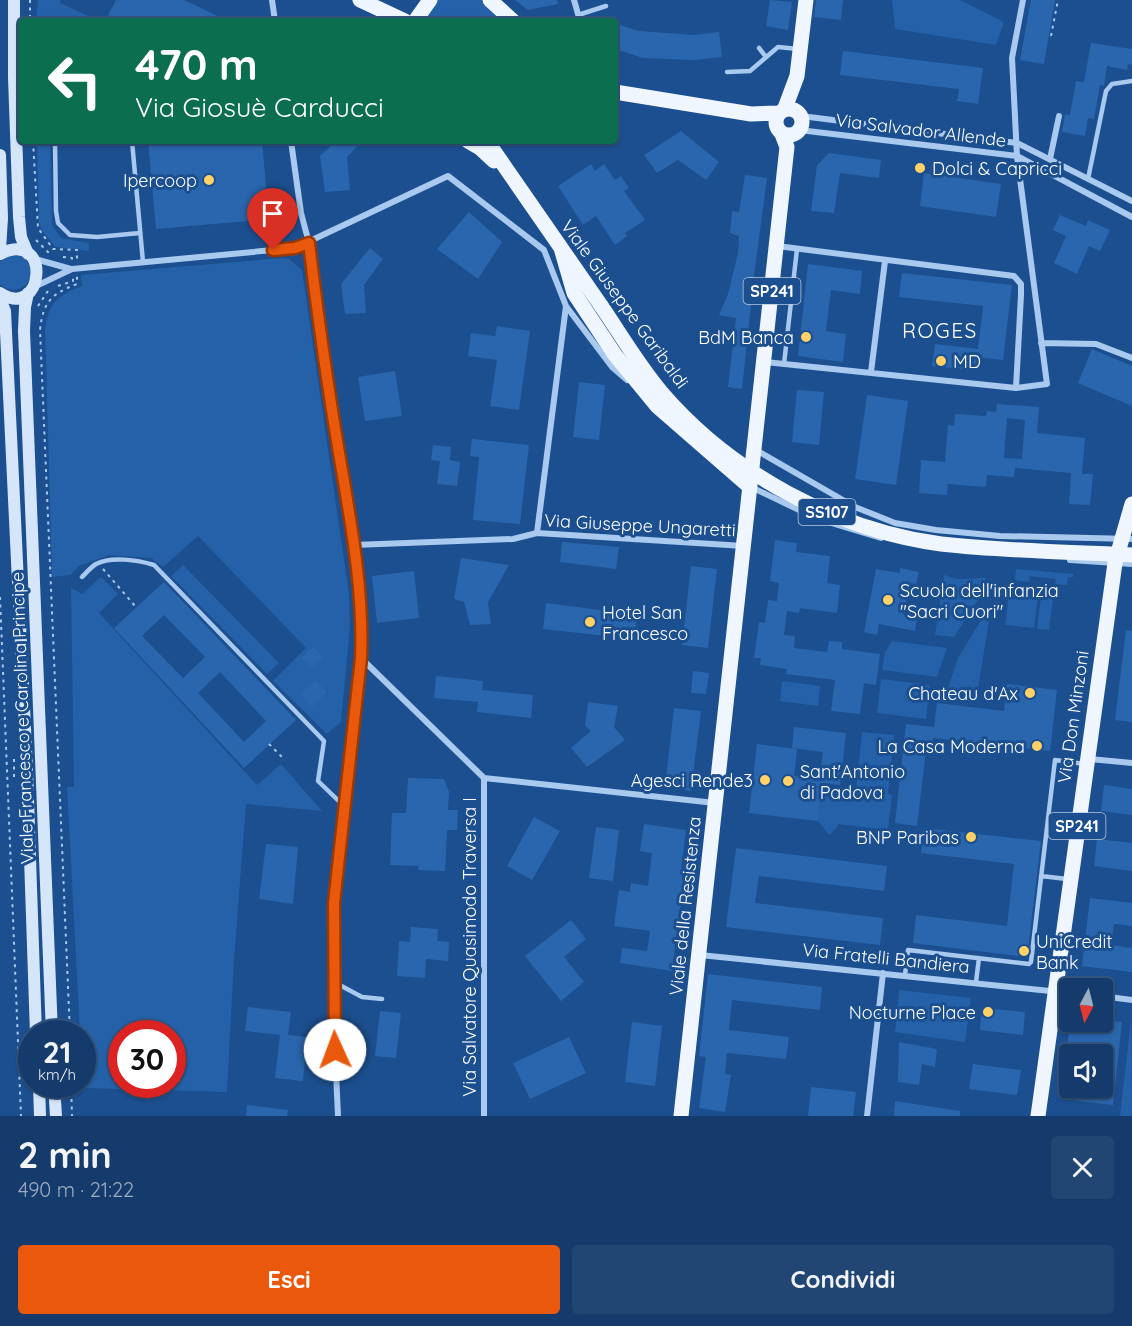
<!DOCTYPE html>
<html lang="it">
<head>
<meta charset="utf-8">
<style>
	:root { --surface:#143b6b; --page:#214673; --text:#f1f3f6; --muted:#9dadc1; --line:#33557e; --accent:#ea580c }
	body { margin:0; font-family:Quicksand,sans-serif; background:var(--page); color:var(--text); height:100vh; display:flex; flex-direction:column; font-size:22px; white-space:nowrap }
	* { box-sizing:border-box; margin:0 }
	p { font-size:20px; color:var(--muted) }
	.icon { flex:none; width:33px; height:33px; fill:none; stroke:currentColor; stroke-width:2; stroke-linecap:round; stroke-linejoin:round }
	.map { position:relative; height:1116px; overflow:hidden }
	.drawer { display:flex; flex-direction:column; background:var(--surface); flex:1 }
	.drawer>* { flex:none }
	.guide { position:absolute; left:18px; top:18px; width:600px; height:126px; border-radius:6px; box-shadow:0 2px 4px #0004,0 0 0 2px var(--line); background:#0b6e4f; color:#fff; overflow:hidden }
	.needle { width:39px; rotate:187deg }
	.fabs { position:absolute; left:1059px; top:978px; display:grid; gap:12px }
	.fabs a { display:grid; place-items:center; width:54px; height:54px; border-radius:6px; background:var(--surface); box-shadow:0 2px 4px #0004,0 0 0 2px var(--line); font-size:30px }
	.speed { position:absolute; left:18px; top:1020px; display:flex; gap:12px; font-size:30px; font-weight:700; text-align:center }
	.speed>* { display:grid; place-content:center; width:78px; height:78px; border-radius:50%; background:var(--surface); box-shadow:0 2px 4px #0004,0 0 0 2px var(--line); line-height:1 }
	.speed small { font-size:15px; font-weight:400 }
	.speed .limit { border:9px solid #d22; background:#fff; color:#111 }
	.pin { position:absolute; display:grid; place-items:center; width:51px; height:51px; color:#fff; margin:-62px -26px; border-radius:50% 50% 50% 0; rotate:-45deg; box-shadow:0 0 6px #0007 }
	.pin .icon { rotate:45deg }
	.me { position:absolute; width:66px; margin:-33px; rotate:358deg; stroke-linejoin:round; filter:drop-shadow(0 0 4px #0008) }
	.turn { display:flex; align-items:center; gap:21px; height:126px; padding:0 18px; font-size:27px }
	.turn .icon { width:78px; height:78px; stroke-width:2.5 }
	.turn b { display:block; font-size:42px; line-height:51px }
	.round { display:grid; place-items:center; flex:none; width:63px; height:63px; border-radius:6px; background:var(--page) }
	.overview { display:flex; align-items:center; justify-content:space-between; height:102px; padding:0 18px }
	h1 { font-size:36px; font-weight:800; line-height:45px }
	.cta { display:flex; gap:12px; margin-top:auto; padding:12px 18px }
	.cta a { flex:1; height:69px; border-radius:6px; background:var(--accent); color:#fff; font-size:24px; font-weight:800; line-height:69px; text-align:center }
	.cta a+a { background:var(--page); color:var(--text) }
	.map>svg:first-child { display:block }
</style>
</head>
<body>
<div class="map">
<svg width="1132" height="1116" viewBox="0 0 1132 1116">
	<rect width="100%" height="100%" fill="#1b4f8f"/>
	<!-- green -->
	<path fill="#2461a8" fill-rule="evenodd" d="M38,0H61L60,3L99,21H36Z
		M437,0H483L505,21H422Z
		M892,0H960L1004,22L996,45L895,29Z
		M37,141H50L52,225L61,238L89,243V251L56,247L42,231L39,222Z
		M19,255C47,272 19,303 0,284V261L2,258Z
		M282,258L289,259L302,270L349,594L350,626L341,722L327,734L273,681L306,648L198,536L163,567L151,558L109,555L79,566L70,575L52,577L45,330C48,303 58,295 82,286L81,275Z
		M183,565L279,663L267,674L171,576Z
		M1016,569L1073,574V577H1068L1067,585L1055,584L1056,579L1030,576L1029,582L1015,580Z
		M944,575L957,579L986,578L983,592L954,637L935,635Z
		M101,577L118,594L99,613L257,785L281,764L322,811L246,804L234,960L227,1092L83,1088L82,1034L80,1033L67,787H74L71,588L82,594ZM122,1034H172V1084H122Z
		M1009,593L1038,596L1034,628L1005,625Z
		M1041,597L1053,598L1049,630L1037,629Z
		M992,602L977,695L947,691L958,658Z
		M892,641L947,648L937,677L882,670L885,652Z
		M881,679L930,685L926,719L877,713Z
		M782,681L820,686L818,706L780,701Z
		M862,732L894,735L888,794L892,795L888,830L838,824L837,828L829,835L818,821L822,787L856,790Z
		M899,990L971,998L965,1042L895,1032Z
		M1131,1021L1132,1116H1120Z"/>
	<!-- building -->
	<path fill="#2a66ad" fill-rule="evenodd" d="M116,0H184L228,21H105Z
		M515,0H557L558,4L528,10Z
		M770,0L792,2L788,30L766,26Z
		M816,0H843L841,20L814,17Z
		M1031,0H1055L1044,64L1020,60Z
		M620,25L639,31L694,35L719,32L722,57L694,60L643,58L615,49Z
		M1091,43L1132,49V65L1128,64L1127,70L1107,66L1104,86L1100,85L1094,119L1088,118L1085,136L1062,132L1065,114L1070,115L1076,81L1084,82Z
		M843,51L983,68L978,104L957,101L959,89L840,75Z
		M681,131L719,162L706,180L678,160L657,173L644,155Z
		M148,141H262L269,219L156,229Z
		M336,141H362L347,157L350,190L325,192L320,156Z
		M829,153L881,160L879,178L840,173L834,213L811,211L817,165Z
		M591,164L595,171L604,164L615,180L621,176L629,188L624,191L645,220L625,233L627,236L615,245L596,216L583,225L558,186Z
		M924,173L1001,184L996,217L920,206Z
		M745,175L767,178L754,276L742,389L728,387L736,318L719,315L728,294L738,253L739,236L730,233L732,211L739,212Z
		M469,212L502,242L478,279L437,249Z
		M1060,215L1086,226L1088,220L1110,230L1100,251L1089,246L1077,274L1054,263L1066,236L1053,230Z
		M370,248L383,259L364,285L366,313L345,314L341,284Z
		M808,264L862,271L860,294L831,290L826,331L846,334L843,362L798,356Z
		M902,273L1012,285L1003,360L977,357L975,370L932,366L935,344L978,349L983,306L899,297Z
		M497,326L530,331L519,410L490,406L497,360L468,356L471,333L495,336Z
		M1092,349L1132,366V406L1078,383Z
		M395,371L402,416L365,421L358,377Z
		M579,382L605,385L599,440L573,437Z
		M797,390L824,392L819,445L792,442Z
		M867,395L908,401L896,485L855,479Z
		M997,404L1039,407L1037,433L1085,438L1082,474H1093L1090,505L1069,504L1071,473L1015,468L1014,477L987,475L986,487L948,484L947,495L919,493L921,460L945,462L948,425L954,426L955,414L986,416L987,411L996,412ZM1007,418L1025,420L1022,459L1004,458Z
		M472,439L529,445L520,524L473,520L479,457L470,456Z
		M433,445L451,447L450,460L460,462L457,486L437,484L440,461L431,460Z
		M775,540L797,543L796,552L830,556L827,583L840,585L837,613L800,608L799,613L787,611L784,635L795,636L794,648L827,652L829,641L842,642V649L880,654L876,685L864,683L860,714L831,711L835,680L786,674L787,669L760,665L761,658H754L759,622L765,623L768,600L777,601L779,583L770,581Z
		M562,542L619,547L616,569L560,562Z
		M461,558L509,565L488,602L491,624L470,625L464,602L454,599Z
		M691,566L717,569L708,648L682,645Z
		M900,568L919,572L916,584L910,583L903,615L917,618L915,631L879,624L877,635L864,632L876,569L900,573Z
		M414,571L419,618L377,623L372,576Z
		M164,582L296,720L244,768L114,628ZM164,615L205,657L183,678L142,636ZM220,672L266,721L244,742L198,693Z
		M546,603L637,615L634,639L543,629Z
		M1126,630L1132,631V722L1115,720Z
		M313,647L324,657L312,669L301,658Z
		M693,671L709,673L706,694L691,693Z
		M436,676L483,681L482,690L533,695L531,718L477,712L478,702L434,698Z
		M315,680L327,692L312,707L300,694Z
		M1007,684L1057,690L1050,751L933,738V742H927L917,826L895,823L906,724L934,727L937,703L1004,711Z
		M588,702L618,706L614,727L625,740L587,767L571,748L591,731L585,725Z
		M674,708L701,711L691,791L665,787Z
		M794,727L846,733L840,785L822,783L818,821L749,813L757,744L797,749L794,776L819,779L823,752L792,748Z
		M408,778L444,779L449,792L448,810H458L457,830H447L445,871L418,870L419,866L390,865L392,813H406Z
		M1104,785L1132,789V815L1101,811Z
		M534,817L560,831L532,880L507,866Z
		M644,824L686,830L681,870L684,871L680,908L672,971L620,963L622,948L647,951L650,931L614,926L619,890L630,892L631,883L648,886L652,853L640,851Z
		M596,827L619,830L613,881L589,878Z
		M924,828L1041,841L1027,957L913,943L916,915L1007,926L1014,864L921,853Z
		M1097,839L1132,843V871L1094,866Z
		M266,844L298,847L293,904L259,899Z
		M736,848L887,866L884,891L759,876L755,903L883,918L880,945L726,927Z
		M1090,898L1132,903V926L1114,924L1111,945L1132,948V972L1082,966Z
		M571,920L586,939L564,957L584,982L561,1001L525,956Z
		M411,927L438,929L437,941L449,942L448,961L426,959L425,978L397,976L399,941L410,942Z
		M708,974L822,987L820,1010L732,1000L729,1030L789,1037L786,1059L727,1053L725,1074L731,1075L725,1112L699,1108L706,1057L699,1056Z
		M248,1007L291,1012L288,1035L307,1037L303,1081L275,1078L280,1035L245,1031Z
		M982,1008L1025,1012L1023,1035L980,1030Z
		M380,1011L401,1013L396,1058L375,1056Z
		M1102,1020L1122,1022L1113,1105L1063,1099L1064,1088H1102V1054L1067,1050L1070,1022Z
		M632,1022L662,1026L655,1086L625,1082Z
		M569,1037L586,1073L530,1099L513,1063Z
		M899,1042L937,1049L935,1067L922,1064L919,1085L898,1082Z
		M973,1064L1021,1070L1017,1095L969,1089Z
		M811,1087L856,1092L853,1116H808Z
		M895,1101L960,1111V1116H894Z
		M247,1105L288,1110L287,1116H246Z"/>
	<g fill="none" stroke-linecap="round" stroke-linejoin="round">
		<!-- path -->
		<path stroke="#a9c9ee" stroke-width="2" stroke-dasharray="3 4.5" stroke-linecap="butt" d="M30,0V21
			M1051,36L1058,0
			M33,141L38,228L53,249L77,250V259
			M36,240L49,253
			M63,257L72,258V261
			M58,286L73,281V278
			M38,306L48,291
			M103,569L136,607
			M0,597L21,1116
			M269,744L285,760
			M14,759V781
			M70,1034L40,330C43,302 51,294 77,284V276
			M25,1038L27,1083
			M71,1084L72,1116"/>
		<!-- lane -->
		<path stroke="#a9c9ee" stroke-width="4.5" d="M578,15L606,6
			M759,48L766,57
			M727,72L750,71L778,47L798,49
			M55,141L56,211L58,223L70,235L97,237L140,233
			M132,141L143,262
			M1088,179L1106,91L1112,84L1132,81
			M784,364L797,249
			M82,577C86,573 91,567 96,564C111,556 138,560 154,565L324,741L318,781L345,807
			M1041,876L1067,879
			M905,975L908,950L1029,964L1031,962L1055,760L1085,764
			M334,982L362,997L382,999
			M976,982L979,958"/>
		<!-- street -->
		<path stroke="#a9c9ee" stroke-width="6" d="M272,0L275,21
			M574,0L580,21
			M801,116L1017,143L1132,201
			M799,130L1017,156L1132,217
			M291,141L301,213L309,243L322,355L354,545L363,618L361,658L334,903V1028L338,1116
			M1050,159L1059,116
			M777,246L1014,276L1021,284V295L1016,388
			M35,259L71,269
			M34,287L72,269L295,248L448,176L544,250L566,306L612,367L627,380
			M1041,343L1096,344L1132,358
			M765,362L1016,388L1047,384L1017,156L1012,58L1023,0
			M871,372L885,261
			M756,450L855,507L895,523L936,530L1000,536L1132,539
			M751,487L818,519L881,538
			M537,533L566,306
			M354,545L513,539L537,533L744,546
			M1070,560L1132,564
			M361,658L484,778L715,803
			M1090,759L1132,763
			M700,955L1070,993
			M1102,996L1132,1000
			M484,1116V778
			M867,1116L883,973"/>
		<!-- secondary -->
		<path stroke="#d6e6fa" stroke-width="12" d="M14,0V77L19,217L21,237L28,254
			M0,155L2,218L0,250
			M0,254C53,228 44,322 0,293
			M28,293L25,307L24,331L52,1034
			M0,299L5,311L27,770L36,1034
			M39,1084L40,1116
			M54,1084L56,1116"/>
		<!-- primary -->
		<path stroke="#f0f6ff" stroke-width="15" d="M360,0L405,21
			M490,0L513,21
			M415,21L430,0
			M615,92L751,114L778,113
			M785,108L797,76L806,0
			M776 122a13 13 0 1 1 26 0a13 13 0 1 1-26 0Z
			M468,141L480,148L494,161
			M487,141L602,307
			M561,248L574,293L615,355L657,406L750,487
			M681,1116L787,147L782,134
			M1038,1116L1115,563L1132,504"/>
		<!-- primary-bridge -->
		<path stroke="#f0f6ff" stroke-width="15" d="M602,307C621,335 639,366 662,393C731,473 836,530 941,544C1004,551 1068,552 1132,555"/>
	</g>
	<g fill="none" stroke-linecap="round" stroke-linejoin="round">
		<defs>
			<path id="route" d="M273,250L295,248L309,243C317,309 326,375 337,441C349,513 364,585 361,658L334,903L335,1050"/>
		</defs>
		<!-- route casing -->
		<use href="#route" stroke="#983908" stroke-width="15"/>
		<!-- route -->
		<use href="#route" stroke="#ea580c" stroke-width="10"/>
	</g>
	<!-- markers -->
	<g fill="#ffd166" stroke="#1b4f8f" stroke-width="2">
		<circle cx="920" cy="168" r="6"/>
		<circle cx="209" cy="180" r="6"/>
		<circle cx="806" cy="337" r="6"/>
		<circle cx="941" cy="361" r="6"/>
		<circle cx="888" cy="600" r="6"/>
		<circle cx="590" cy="622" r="6"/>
		<circle cx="1030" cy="693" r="6"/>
		<circle cx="1037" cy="746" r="6"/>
		<circle cx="765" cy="780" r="6"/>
		<circle cx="788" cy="781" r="6"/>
		<circle cx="971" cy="837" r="6"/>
		<circle cx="1024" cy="951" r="6"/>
		<circle cx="988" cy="1012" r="6"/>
	</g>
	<g text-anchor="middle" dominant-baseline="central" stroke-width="6" stroke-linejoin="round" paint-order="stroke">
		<!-- shield labels -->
		<g fill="#1b4f8f" stroke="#bbcadd" stroke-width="1.5">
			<rect x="743.5" y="278" width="57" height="26" rx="4.5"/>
			<rect x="798.5" y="499" width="57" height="26" rx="4.5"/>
			<rect x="1048.5" y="813" width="57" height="26" rx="4.5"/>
		</g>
		<g font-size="16" font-weight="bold" fill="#fff">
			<text x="772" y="291">SP241</text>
			<text x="827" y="512">SS107</text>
			<text x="1077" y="826">SP241</text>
		</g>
		<!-- street labels -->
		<g font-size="18" fill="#fff" stroke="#1b4f8f">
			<text transform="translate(921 130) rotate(7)">Via Salvador Allende</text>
			<text transform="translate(625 304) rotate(54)">Viale Giuseppe Garibaldi</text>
			<text transform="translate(640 525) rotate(3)">Via Giuseppe Ungaretti</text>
			<text transform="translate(1073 717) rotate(-82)">Via Don Minzoni</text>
			<text transform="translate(22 718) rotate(-92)">Viale Francesco e Carolina Principe</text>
			<text transform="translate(685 906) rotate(-84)">Viale della Resistenza</text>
			<text transform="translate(469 947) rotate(-90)">Via Salvatore Quasimodo Traversa I</text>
			<text transform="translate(886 958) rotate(6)">Via Fratelli Bandiera</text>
		</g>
		<!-- poi labels -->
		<g font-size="18" fill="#fff" stroke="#1b4f8f" text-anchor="end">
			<text x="932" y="168" text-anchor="start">Dolci &amp; Capricci</text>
			<text x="197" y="180">Ipercoop</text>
			<text x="794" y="337">BdM Banca</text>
			<text x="953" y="361" text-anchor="start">MD</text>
			<text x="900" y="590" text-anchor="start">Scuola dell'infanzia<tspan x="900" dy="21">"Sacri Cuori"</tspan></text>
			<text x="602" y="612" text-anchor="start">Hotel San<tspan x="602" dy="21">Francesco</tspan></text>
			<text x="1018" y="693">Chateau d'Ax</text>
			<text x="1025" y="746">La Casa Moderna</text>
			<text x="800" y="771" text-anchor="start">Sant'Antonio<tspan x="800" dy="21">di Padova</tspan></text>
			<text x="753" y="780">Agesci Rende3</text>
			<text x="959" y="837">BNP Paribas</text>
			<text x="1036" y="941" text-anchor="start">UniCredit<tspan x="1036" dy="21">Bank</tspan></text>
			<text x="976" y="1012">Nocturne Place</text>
		</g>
		<!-- quarter labels -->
		<g font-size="21" letter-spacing="1.5" fill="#fff" stroke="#1b4f8f">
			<text x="940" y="330">ROGES</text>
		</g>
	</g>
</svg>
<div class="fabs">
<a><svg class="needle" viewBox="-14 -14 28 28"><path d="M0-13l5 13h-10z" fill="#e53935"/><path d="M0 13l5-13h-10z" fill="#9dadc1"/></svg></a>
<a><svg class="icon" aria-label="sound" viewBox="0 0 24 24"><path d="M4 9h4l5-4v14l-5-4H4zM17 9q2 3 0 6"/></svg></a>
</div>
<div class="speed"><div>21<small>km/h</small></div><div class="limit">30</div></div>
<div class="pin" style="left:273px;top:250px;background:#d93025"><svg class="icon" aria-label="arrive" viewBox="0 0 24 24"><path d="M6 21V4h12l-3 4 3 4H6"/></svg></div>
<svg class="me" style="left:335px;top:1050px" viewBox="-20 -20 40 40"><circle r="19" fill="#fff"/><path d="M0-13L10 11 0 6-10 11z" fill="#ea580c"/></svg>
<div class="guide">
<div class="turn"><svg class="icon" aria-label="left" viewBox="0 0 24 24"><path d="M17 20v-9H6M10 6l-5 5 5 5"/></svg><div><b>470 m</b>Via Giosuè Carducci</div></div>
</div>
</div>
<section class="drawer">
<div class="overview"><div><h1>2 min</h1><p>490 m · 21:22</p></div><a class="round"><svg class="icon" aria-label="close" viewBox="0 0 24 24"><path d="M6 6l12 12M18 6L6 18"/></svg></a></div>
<div class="cta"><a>Esci</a><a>Condividi</a></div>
</section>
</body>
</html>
